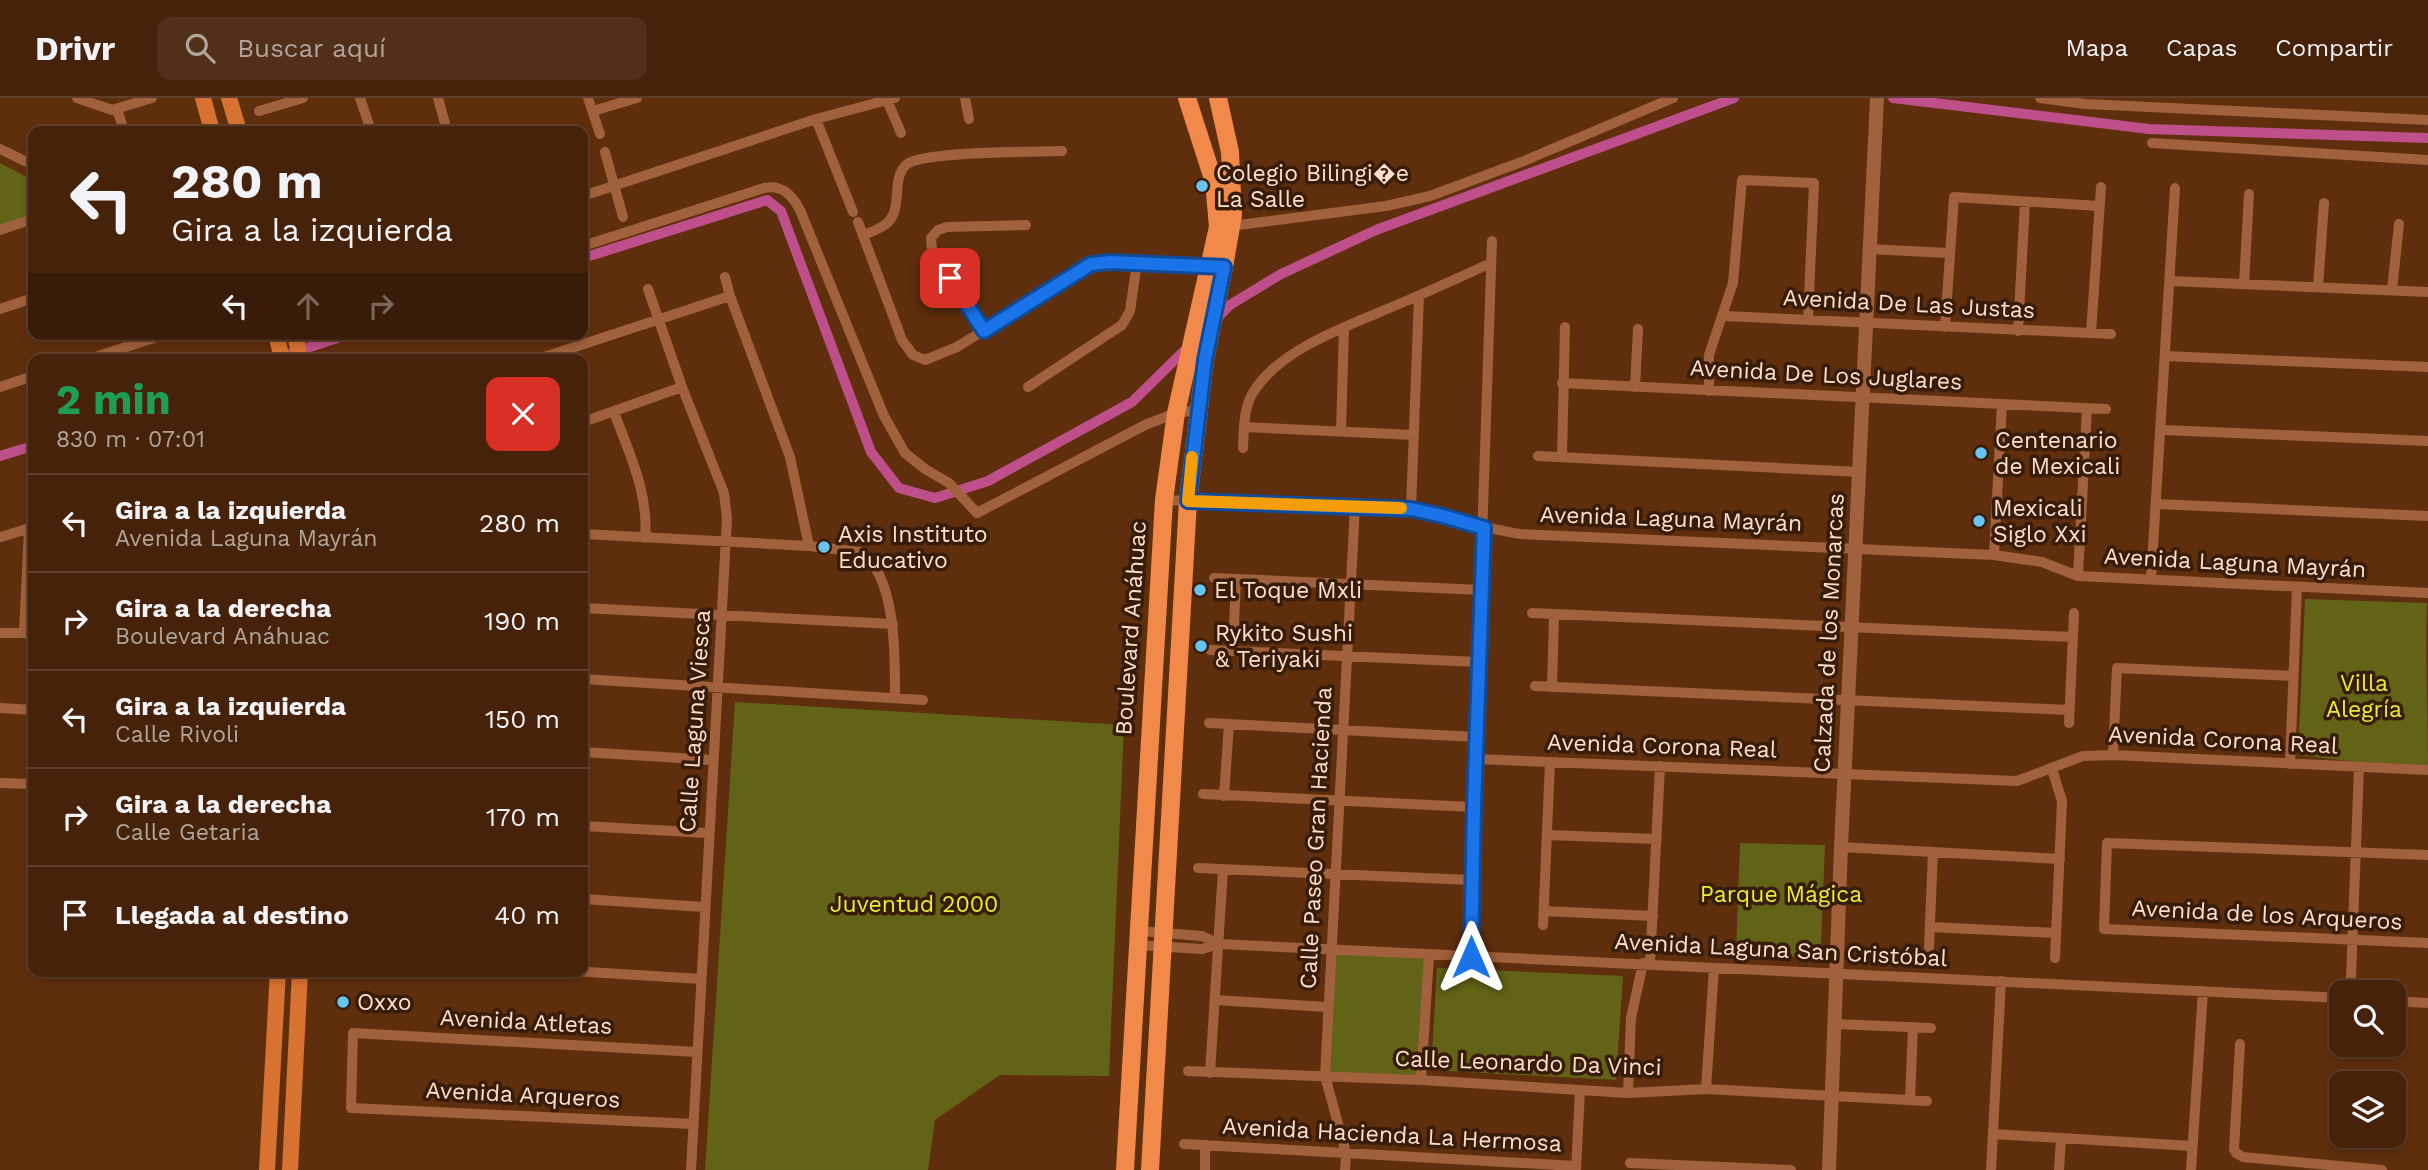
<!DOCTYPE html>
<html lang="es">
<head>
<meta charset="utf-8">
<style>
	:root { --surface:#47220a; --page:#512f18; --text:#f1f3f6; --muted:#b0a49c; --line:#5f3f2b }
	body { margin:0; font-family:"Work Sans",sans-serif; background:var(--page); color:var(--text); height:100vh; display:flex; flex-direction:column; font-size:26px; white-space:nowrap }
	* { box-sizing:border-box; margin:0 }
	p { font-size:23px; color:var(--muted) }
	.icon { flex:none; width:38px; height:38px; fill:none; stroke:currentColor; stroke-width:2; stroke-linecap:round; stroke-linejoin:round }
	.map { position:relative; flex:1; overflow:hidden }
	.sheet { position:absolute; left:28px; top:256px; width:560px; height:623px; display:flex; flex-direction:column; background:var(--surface); border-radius:14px; box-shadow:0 4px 10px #0003,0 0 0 2px var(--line) }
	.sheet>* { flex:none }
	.banner { position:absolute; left:28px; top:28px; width:560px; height:214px; border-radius:14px; box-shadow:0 4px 10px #0003,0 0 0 2px var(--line); background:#47220a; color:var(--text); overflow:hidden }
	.controls { position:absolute; left:2329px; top:882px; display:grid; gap:14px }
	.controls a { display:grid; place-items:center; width:77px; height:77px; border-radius:14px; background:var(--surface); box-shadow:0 4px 10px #0003,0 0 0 2px var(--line); font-size:35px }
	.pin { position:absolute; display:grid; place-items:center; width:60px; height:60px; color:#fff; margin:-30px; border-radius:14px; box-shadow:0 4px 10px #0006 }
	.me { position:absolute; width:77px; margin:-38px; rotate:0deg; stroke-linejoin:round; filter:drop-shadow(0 0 5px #0008) }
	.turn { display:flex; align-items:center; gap:24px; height:147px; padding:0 28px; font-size:32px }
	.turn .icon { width:91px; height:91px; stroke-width:2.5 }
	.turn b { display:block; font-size:49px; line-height:60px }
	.lanes { display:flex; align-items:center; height:66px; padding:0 28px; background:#0003; justify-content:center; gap:35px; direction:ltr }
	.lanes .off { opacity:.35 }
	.round { display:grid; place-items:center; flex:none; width:74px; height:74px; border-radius:14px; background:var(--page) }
	.overview { display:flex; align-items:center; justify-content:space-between; height:119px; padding:0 28px }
	h1 { font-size:42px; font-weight:700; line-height:52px; color:#1e9e55 }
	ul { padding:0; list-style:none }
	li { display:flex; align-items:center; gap:21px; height:98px; padding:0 28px; border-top:2px solid var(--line) }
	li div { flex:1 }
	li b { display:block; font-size:26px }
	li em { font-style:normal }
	header { display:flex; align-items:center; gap:42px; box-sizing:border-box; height:98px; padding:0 35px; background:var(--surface); border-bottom:2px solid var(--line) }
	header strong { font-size:33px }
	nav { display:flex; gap:38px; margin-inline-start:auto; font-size:24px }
	.search { width:490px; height:63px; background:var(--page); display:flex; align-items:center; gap:18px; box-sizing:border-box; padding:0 24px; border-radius:14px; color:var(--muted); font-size:26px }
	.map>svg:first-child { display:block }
</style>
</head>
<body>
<header>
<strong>Drivr</strong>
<div class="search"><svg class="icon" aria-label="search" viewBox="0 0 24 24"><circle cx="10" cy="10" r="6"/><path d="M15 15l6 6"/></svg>Buscar aquí</div>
<nav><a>Mapa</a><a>Capas</a><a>Compartir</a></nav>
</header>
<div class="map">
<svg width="2428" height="1072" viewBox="0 0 2428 1072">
	<rect width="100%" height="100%" fill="#5f2e0d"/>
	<!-- green -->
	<path fill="#626316" d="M0,65L33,82V117L0,128Z
		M2305,501L2427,505C2425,559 2428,613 2428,667L2358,664L2298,657Z
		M735,604L1124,627L1109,978L1000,977L935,1022L928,1072H705Z
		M1740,745L1825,747L1821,846L1804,859L1736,855Z
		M1335,856L1425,861L1419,977L1329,975Z
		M1437,870L1623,878L1616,982L1431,972Z"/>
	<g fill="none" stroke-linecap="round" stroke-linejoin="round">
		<!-- canal -->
		<path stroke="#bf4f8a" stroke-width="10" d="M1893,0L2149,31L2428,40
			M583,160L767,102L781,113L871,354L899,390L935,400L988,383L1132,304L1189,248
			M1215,222L1230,207L1281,176L1376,132L1734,0
			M276,260L350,236
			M0,358L33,348"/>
		<!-- minor -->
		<path stroke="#a1613c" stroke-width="10" d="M77,0L112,12L152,0
			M360,0L371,33
			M438,0L447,33
			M588,0L600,36
			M965,0L969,21
			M2040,0L2085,6L2428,22
			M887,2L901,35
			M117,11L124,33
			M259,13L303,0
			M593,13L637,0
			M816,21L853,114
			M2152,45L2428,62
			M0,51L33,67
			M605,54L623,119
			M583,98L816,21L895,0
			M858,124L902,242L913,257L925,262L957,249L1091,166L1111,164L1214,169
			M1231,128L1386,108L1430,98L1524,63L1673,0
			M0,132L33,121
			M863,137C871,134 881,131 887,125C904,110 890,80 907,66C923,53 1035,54 1062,53
			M583,148L764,90C782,86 792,97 800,112L884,318L905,355L925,371L949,385L977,415L1145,327L1176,315L1198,312
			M1869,151L1948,155
			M725,179L730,198L790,359L809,448
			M2170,183L2428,194
			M2244,186L2249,96
			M2318,189L2324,105
			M648,191L682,289L724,395L727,421L691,1072
			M2392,192L2399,126
			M0,211L33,200
			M1724,218L2111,236
			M1945,229L1954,99L2099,108
			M984,233L936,160L932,151L931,140L938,132L947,129L1026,127
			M2018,233L2025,104
			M2091,235L2101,89
			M2165,258L2428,269
			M89,261L166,236
			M538,261L730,198
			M1562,285L2106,311
			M0,289L33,278
			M1028,289L1122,227L1130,213L1137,164
			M1635,289L1638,231
			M1709,293V257L1733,185L1742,82L1814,85L1808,222
			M614,314C629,355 649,395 645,440
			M583,324L682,289
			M1244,329L1414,337
			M2162,332L2428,343
			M1341,333L1344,230
			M1243,350C1244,331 1243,310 1254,293C1282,249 1353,226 1399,206C1430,193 1460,179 1491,165
			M1538,358L1861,374
			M1562,359L1565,229
			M1164,402L1389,410C1434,413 1475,429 1520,436L1994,457L2042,464L2078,478L2428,495
			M2156,406L2428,418
			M1411,411L1419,198
			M583,436L809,448L860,454C897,477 895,561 895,599
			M1,439L33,429
			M1994,457L2002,306
			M2078,478L2087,310
			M1214,480L1481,492
			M2151,481L2175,90
			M583,510L893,526
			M1532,515L2073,539
			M0,535H24L33,538
			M24,535L29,431
			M1210,552L1479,564
			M1233,553L1236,481
			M583,581L923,602
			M1535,588L2069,612
			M1552,589L1554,516
			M0,610L33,612
			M1209,625L1476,639
			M2069,625L2074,515
			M583,654L712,662
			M2113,657L2117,570L2293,578
			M1476,661L2017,683L2083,658L2113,657L2428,672
			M2290,666L2297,489
			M2052,671L2062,703L2055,860
			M0,685L33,686
			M1203,696L1473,709
			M1224,698L1229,626
			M583,728L708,735
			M1547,737L1657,741
			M1841,749L2060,761
			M2428,757L2107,745L2104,831L2428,845
			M1198,770L1471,782
			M583,801L704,809
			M1544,813L1653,818
			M1543,827L1550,664
			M1930,829L2056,835
			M1139,833L1202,838L1219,846
			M1138,847L1202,851L1219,846L2342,900
			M1929,849L1933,754
			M1471,859L1473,709L1492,143
			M1650,866L1660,668
			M572,873L701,881
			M2351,880L2359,669
			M1215,902L1327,909
			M2394,903L2428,905
			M1835,926L1931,930
			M2240,946L2234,1051L2236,1055L2243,1059L2382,1072
			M1188,973L1421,982L1628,995L1706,991L1927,1003
			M1210,975L1223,771
			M1421,982L1429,858
			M1706,991L1714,870
			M1628,995L1631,920L1643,865
			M1910,1002L1913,929
			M693,1026L351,1010L353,935L697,954
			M1993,1036L2192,1048
			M1184,1046L1576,1068
			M1630,1065L1791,1072
			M1205,1072V1047
			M1345,1072L1346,1055L1325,978L1355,408
			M1576,1072L1580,992
			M1991,1072L2001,883
			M2059,1072L2061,1040
			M2191,1072L2203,893"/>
		<!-- tertiary -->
		<path stroke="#a1613c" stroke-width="14" d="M1829,1072L1841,749L1877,0"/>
		<!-- secondary -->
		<path stroke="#d77231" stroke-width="16" d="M203,0L212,33
			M229,0L239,33
			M276,236L282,261
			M295,236L300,261
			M267,1072L278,873
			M290,1072L300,873"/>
		<!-- primary -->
		<path stroke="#f1894a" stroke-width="18" d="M1125,1072L1164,402L1176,315L1218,129L1214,84L1187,0
			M1150,1072L1188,403L1205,262L1224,169L1233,117L1230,54L1218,0"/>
	</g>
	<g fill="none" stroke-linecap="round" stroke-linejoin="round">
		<defs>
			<path id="route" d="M950,180L984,233L1091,166L1111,164L1224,169L1205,262L1188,403L1411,411L1443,418L1484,430L1474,709L1471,859"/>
		</defs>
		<!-- route casing -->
		<use href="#route" stroke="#114b97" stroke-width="18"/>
		<!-- route -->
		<use href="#route" stroke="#1a73e8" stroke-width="12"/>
		<!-- slow -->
		<path stroke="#f59e0b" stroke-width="12" d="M1192,359L1188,403L1401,410"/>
	</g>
	<!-- markers -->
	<g fill="#66c4ef" stroke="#381c0a" stroke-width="2.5">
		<circle cx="1202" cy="88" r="7"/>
		<circle cx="1981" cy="355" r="7"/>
		<circle cx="1979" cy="423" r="7"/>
		<circle cx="824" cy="449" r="7"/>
		<circle cx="1200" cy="492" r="7"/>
		<circle cx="1201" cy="548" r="7"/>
		<circle cx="343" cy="904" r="7"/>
	</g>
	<g text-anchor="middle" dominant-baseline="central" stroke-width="7" stroke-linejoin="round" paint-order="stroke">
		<!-- poi labels -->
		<g font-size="23" fill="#fedfce" stroke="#381c0a" text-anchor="start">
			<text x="1216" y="75">Colegio Bilingi�e<tspan x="1216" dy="26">La Salle</tspan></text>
			<text x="1995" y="342">Centenario<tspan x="1995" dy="26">de Mexicali</tspan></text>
			<text x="1993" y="410">Mexicali<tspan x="1993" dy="26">Siglo Xxi</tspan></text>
			<text x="838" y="436">Axis Instituto<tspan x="838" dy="26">Educativo</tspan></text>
			<text x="1214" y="492">El Toque Mxli</text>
			<text x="1215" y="535">Rykito Sushi<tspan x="1215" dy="26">&amp; Teriyaki</tspan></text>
			<text x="357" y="904">Oxxo</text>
		</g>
		<!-- street labels -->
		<g font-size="23" fill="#fedfce" stroke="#381c0a">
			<text transform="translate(1909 206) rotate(3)">Avenida De Las Justas</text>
			<text transform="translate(1826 277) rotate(3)">Avenida De Los Juglares</text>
			<text transform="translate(1671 421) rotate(2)">Avenida Laguna Mayrán</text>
			<text transform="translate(2235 465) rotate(3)">Avenida Laguna Mayrán</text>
			<text transform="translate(1131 530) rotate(-86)">Boulevard Anáhuac</text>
			<text transform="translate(1829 535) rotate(-87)">Calzada de los Monarcas</text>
			<text transform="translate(695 623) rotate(-86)">Calle Laguna Viesca</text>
			<text transform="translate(2223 642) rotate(3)">Avenida Corona Real</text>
			<text transform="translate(1662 648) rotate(2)">Avenida Corona Real</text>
			<text transform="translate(1316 740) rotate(-87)">Calle Paseo Gran Hacienda</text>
			<text transform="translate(2267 817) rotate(3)">Avenida de los Arqueros</text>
			<text transform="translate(1781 852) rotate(3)">Avenida Laguna San Cristóbal</text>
			<text transform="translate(526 924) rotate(3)">Avenida Atletas</text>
			<text transform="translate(1528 965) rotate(2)">Calle Leonardo Da Vinci</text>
			<text transform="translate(523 997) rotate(3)">Avenida Arqueros</text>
			<text transform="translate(1392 1037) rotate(3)">Avenida Hacienda La Hermosa</text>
		</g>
		<!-- park labels -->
		<g font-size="23" fill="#eaec32" stroke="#381c0a">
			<text x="2364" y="585">Villa<tspan x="2364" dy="26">Alegría</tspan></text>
			<text x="1781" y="796">Parque Mágica</text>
			<text x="914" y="806">Juventud 2000</text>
		</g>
	</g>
</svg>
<div class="controls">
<a><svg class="icon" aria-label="search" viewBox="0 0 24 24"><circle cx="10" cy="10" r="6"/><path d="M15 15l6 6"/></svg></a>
<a><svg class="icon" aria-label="layers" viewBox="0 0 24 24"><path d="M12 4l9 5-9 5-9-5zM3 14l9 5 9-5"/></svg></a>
</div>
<div class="pin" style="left:950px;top:180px;background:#d93025"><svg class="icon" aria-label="arrive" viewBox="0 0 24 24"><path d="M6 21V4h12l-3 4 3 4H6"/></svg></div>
<svg class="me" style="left:1471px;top:859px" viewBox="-20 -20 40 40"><path d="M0-17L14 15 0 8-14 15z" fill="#1a73e8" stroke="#fff" stroke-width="4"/></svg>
<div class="banner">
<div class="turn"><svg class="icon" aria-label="left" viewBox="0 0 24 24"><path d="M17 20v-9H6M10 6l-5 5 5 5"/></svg><div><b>280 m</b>Gira a la izquierda</div></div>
<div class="lanes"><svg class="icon" aria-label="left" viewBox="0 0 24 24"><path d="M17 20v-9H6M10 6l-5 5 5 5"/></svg><svg class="icon off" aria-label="ahead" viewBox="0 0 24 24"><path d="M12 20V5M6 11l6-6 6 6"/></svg><svg class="icon off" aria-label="right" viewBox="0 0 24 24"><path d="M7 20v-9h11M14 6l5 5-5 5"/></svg></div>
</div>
<section class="sheet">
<div class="overview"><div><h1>2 min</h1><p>830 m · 07:01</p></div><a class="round" style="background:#d93025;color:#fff"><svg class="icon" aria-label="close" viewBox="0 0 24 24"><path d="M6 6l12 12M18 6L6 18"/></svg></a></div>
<ul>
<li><svg class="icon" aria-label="left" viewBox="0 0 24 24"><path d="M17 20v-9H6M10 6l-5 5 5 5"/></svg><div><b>Gira a la izquierda</b><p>Avenida Laguna Mayrán</p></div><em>280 m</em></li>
<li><svg class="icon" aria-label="right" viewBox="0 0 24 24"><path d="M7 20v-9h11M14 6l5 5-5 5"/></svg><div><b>Gira a la derecha</b><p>Boulevard Anáhuac</p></div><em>190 m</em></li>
<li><svg class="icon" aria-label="left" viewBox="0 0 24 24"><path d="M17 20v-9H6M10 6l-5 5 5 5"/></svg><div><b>Gira a la izquierda</b><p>Calle Rivoli</p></div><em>150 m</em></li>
<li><svg class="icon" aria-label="right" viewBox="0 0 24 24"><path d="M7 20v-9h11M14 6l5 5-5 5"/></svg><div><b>Gira a la derecha</b><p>Calle Getaria</p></div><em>170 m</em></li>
<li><svg class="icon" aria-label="arrive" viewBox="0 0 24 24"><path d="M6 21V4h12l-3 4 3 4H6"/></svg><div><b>Llegada al destino</b></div><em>40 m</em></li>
</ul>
</section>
</div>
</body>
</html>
